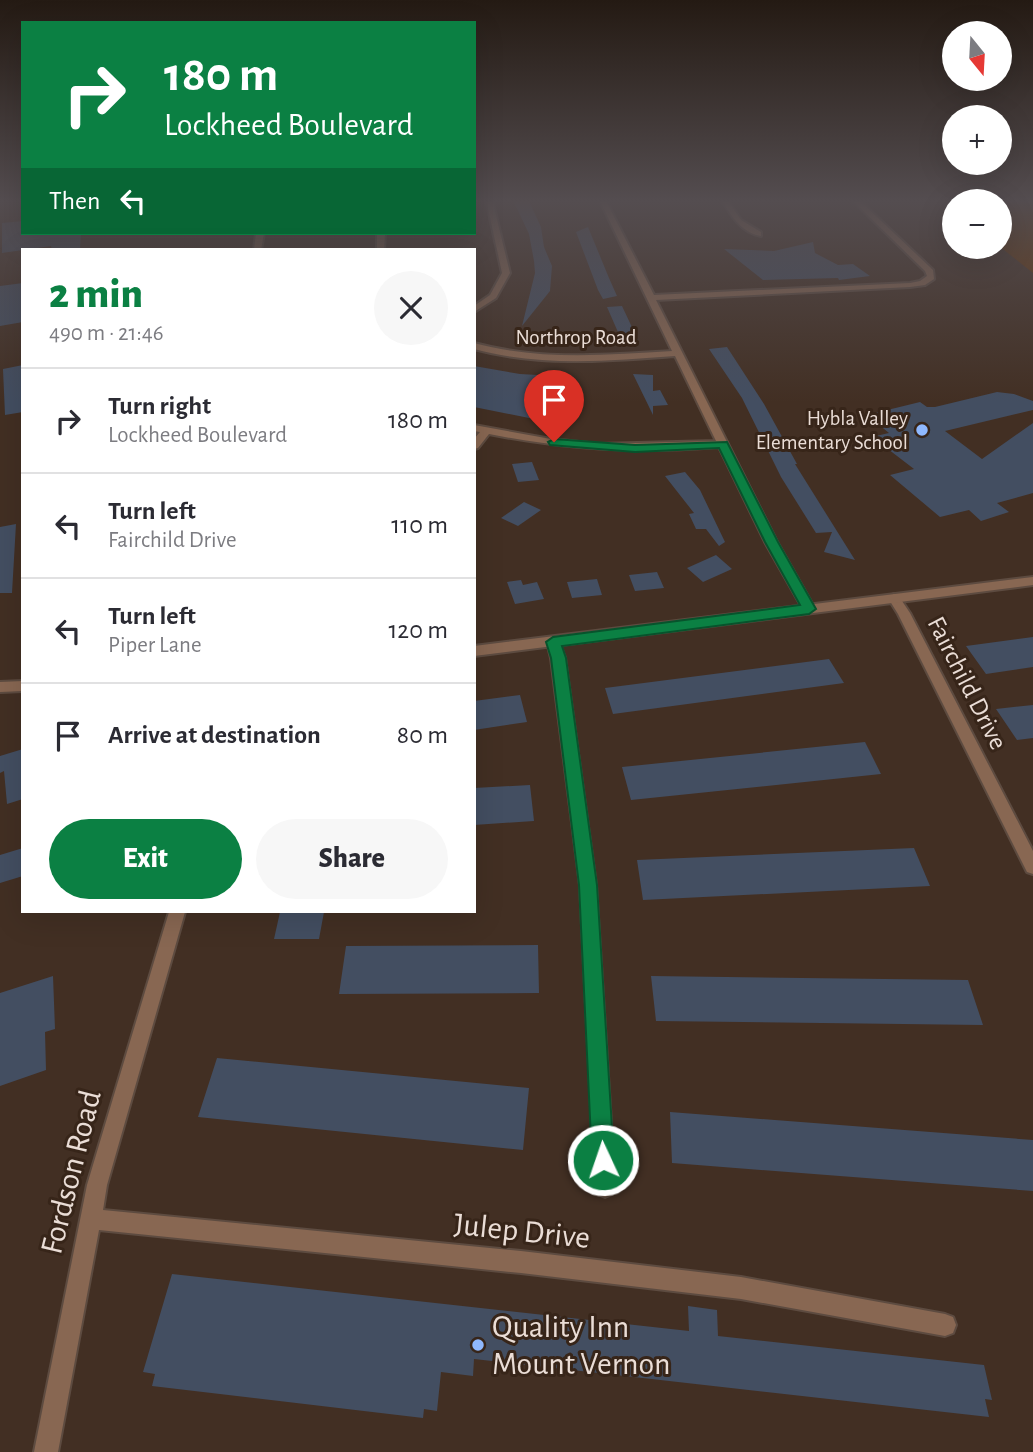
<!DOCTYPE html>
<html lang="en">
<head>
<meta charset="utf-8">
<style>
	:root { --surface:#fff; --page:#f7f7f7; --text:#2b2b33; --muted:#7c7c81; --line:#e1e1e2; --accent:#0b8043 }
	body { margin:0; font-family:"Alegreya Sans",sans-serif; background:var(--page); color:var(--text); height:100vh; display:flex; flex-direction:column; font-size:26px; white-space:nowrap }
	* { box-sizing:border-box; margin:0 }
	p { font-size:23px; color:var(--muted) }
	.icon { flex:none; width:38px; height:38px; fill:none; stroke:currentColor; stroke-width:2; stroke-linecap:round; stroke-linejoin:round }
	.map { position:relative; flex:1; overflow:hidden }
	.sheet { position:absolute; left:21px; top:248px; width:455px; height:665px; display:flex; flex-direction:column; background:var(--surface); border-radius:0px; box-shadow:0 7px 28px #0002 }
	.sheet>* { flex:none }
	.top-card { position:absolute; left:21px; top:21px; width:455px; height:214px; border-radius:0px; box-shadow:0 7px 28px #0002; background:#0b8043; color:#fff; overflow:hidden }
	.needle { width:46px; rotate:162deg }
	.fabs { position:absolute; left:942px; top:21px; display:grid; gap:14px }
	.fabs a { display:grid; place-items:center; width:70px; height:70px; border-radius:50%; background:var(--surface); box-shadow:0 7px 28px #0002; font-size:35px }
	.pin { position:absolute; display:grid; place-items:center; width:60px; height:60px; color:#fff; margin:-72px -30px; border-radius:50% 50% 50% 0; rotate:-45deg; box-shadow:0 0 7px #0007 }
	.pin .icon { rotate:45deg }
	.me { position:absolute; width:77px; margin:-38px; rotate:357deg; stroke-linejoin:round; filter:drop-shadow(0 0 5px #0008) }
	.turn { display:flex; align-items:center; gap:24px; height:147px; padding:0 28px; font-size:32px }
	.turn .icon { width:91px; height:91px; stroke-width:2.5 }
	.turn b { display:block; font-size:49px; line-height:60px }
	.then { display:flex; align-items:center; height:66px; padding:0 28px; background:#0003; gap:14px; font-size:26px }
	.round { display:grid; place-items:center; flex:none; width:74px; height:74px; border-radius:37px; background:var(--page) }
	.summary { display:flex; align-items:center; justify-content:space-between; height:119px; padding:0 28px }
	h1 { font-size:42px; font-weight:800; line-height:52px; color:var(--accent) }
	.primary-button { display:flex; gap:14px; margin-top:auto; padding:14px 28px }
	.primary-button a { flex:1; height:80px; border-radius:42px; background:var(--accent); color:#fff; font-size:28px; font-weight:800; line-height:80px; text-align:center }
	.primary-button a+a { background:var(--page); color:var(--text) }
	ul { padding:0; list-style:none }
	li { display:flex; align-items:center; gap:21px; height:105px; padding:0 28px; border-top:2px solid var(--line) }
	li div { flex:1 }
	li b { display:block; font-size:26px }
	li em { font-style:normal }
	.map>svg:first-child { display:block }
</style>
</head>
<body>
<div class="map">
<svg width="1033" height="1452" viewBox="0 0 1033 1452">
	<rect width="100%" height="100%" fill="#422f23"/>
	<!-- green -->
	<path fill="#673201" d="M941,199H1033V273L999,246V201H954V209Z"/>
	<!-- building -->
	<path fill="#434e61" d="M528,199L541,227L544,247L552,266L550,291L522,326L535,273L534,261L529,234L513,200Z
		M23,221V233H81L80,250H52L51,246L2,253V223Z
		M588,227L609,278L617,296L603,299L598,290L576,232Z
		M813,242L815,253L838,265L853,264L870,276L839,280L838,278L763,280L724,249L774,251Z
		M23,283V322L0,326V286Z
		M622,306L638,340L621,339L607,307Z
		M727,347L764,404L797,464H795L855,560L824,552L832,532L816,533L781,477L742,398L709,349Z
		M23,365V412L5,415L3,369Z
		M474,366L520,374L574,377L559,424L474,407Z
		M633,374L653,375V391L660,390L668,405L653,406V415Z
		M997,392L1014,394L1033,401V410L945,431L982,459L1033,423V493L997,503L1009,512L981,521L969,510L940,517L890,475L914,469L884,446H887L876,436L889,433L867,415L920,402L927,407H935Z
		M532,462L539,480L518,482L512,464Z
		M685,472L700,490L725,542L719,546L706,529H696L689,514L694,513L665,476Z
		M524,502L541,510L518,526L501,518Z
		M16,524L12,593H0V527Z
		M716,555L732,569L703,582L687,568Z
		M657,572L664,588L635,591L629,575Z
		M597,579L602,595L572,598L567,582Z
		M521,580L523,585L537,582L544,599L515,604L507,582Z
		M1033,637V667L986,674L966,646Z
		M829,659L844,683L613,714L605,688Z
		M520,695L527,722L474,730V701Z
		M1033,705V738L1017,740L996,709Z
		M865,742L881,774L631,800L622,767Z
		M23,749V799L7,804L4,771L0,773V756Z
		M530,785L534,821L474,825V788Z
		M23,848V876L0,883V855Z
		M914,848L930,886L643,900L637,860Z
		M280,912H324L319,939H274Z
		M538,945L539,993L339,994L346,946Z
		M53,976L55,1029L45,1032L46,1070L0,1086V993Z
		M651,976L968,980L983,1025L656,1021Z
		M217,1058L529,1088L523,1150L198,1117Z
		M670,1112L1033,1140V1191L672,1163Z
		M172,1274L689,1331L688,1306L717,1310L718,1336L984,1365L992,1400L985,1399L989,1417L474,1359L473,1376L441,1372L437,1411L424,1409L423,1418L152,1386L155,1374L143,1372Z"/>
	<g fill="none" stroke-linecap="round" stroke-linejoin="round">
		<defs>
			<path id="minor" d="M486,199H492L510,273L496,298L474,312V306L490,295L502,273Z
				M599,199H605L654,295L910,283L920,281L927,276L925,271L851,199H858L933,270L934,279L925,285L910,287L656,300L777,542L815,609L813,612L809,613L803,609L765,542L719,447C636,453 571,450 489,434L478,448L474,449V439L480,432L474,431V425L551,439L598,444L716,441L675,356C607,361 541,367 474,349V343C541,361 605,355 672,351Z
				M721,199H727L741,220L761,232V236C741,233 730,214 721,199Z
				M377,233H385L384,250H377Z
				M894,594L898,595L910,613L1033,851V874L1027,872L898,614L888,598Z
				M553,638L559,642L565,658L596,885L615,1187L612,1194L605,1197L598,1194L595,1187L580,885L551,658L547,642Z
				M169,912H185L107,1185L103,1210L521,1251L741,1277L945,1314L953,1317L956,1325L953,1333L945,1336L741,1299L521,1273L99,1230L58,1452H34L87,1185Z"/>
			<path id="tertiary" d="M256,233H264L261,250H254Z
				M1033,577V585L474,656V646Z
				M23,681V691L0,692V682Z"/>
		</defs>
		<!-- minor casing -->
		<use href="#minor" stroke="#5d4b40" stroke-width="4"/>
		<!-- tertiary casing -->
		<use href="#tertiary" stroke="#5d4b40" stroke-width="4"/>
		<!-- minor -->
		<use href="#minor" fill="#886752" fill-rule="evenodd"/>
		<!-- tertiary -->
		<use href="#tertiary" fill="#886752" fill-rule="evenodd"/>
	</g>
	<!-- sky -->
	<linearGradient id="sky" x2="0" y2="1"><stop stop-color="#241a13"/><stop offset="0.5" stop-color="#544d50"/><stop offset="1" stop-color="#544d50" stop-opacity="0"/></linearGradient>
	<rect width="1033" height="402" fill="url(#sky)"/>
	<!-- route -->
	<path fill="#0b8043" stroke="#07532c" stroke-width="2" d="M554,439L635,445L727,442L778,542L816,609L809,614L562,646L566,658L597,885L614,1160L611,1168L603,1171L595,1168L592,1160L579,885L551,658L546,642L553,637L800,605L765,542L719,448L635,452L550,445L548,442Z"/>
	<!-- markers -->
	<g fill="#8fb8fd" stroke="#372519" stroke-width="2.5">
		<circle cx="922" cy="430" r="7"/>
		<circle cx="478" cy="1345" r="7"/>
	</g>
	<g text-anchor="middle" dominant-baseline="central" stroke-width="6" stroke-linejoin="round" paint-order="stroke">
		<!-- far-street labels -->
		<g font-size="21" fill="#eaddd6" stroke="#372519">
			<text x="576" y="337">Northrop Road</text>
		</g>
		<!-- far-poi labels -->
		<g font-size="21" fill="#eaddd6" stroke="#372519" text-anchor="end">
			<text x="908" y="418">Hybla Valley<tspan x="908" dy="24">Elementary School</tspan></text>
		</g>
		<!-- street labels -->
		<g font-size="26" fill="#eaddd6" stroke="#372519">
			<text transform="translate(967 683) rotate(63)">Fairchild Drive</text>
		</g>
		<!-- near-street labels -->
		<g font-size="32" fill="#eaddd6" stroke="#372519">
			<text transform="translate(71 1172) rotate(-76)">Fordson Road</text>
			<text transform="translate(522 1231) rotate(6)">Julep Drive</text>
		</g>
		<!-- near-poi labels -->
		<g font-size="32" fill="#eaddd6" stroke="#372519" text-anchor="start">
			<text x="492" y="1327">Quality Inn<tspan x="492" dy="37">Mount Vernon</tspan></text>
		</g>
	</g>
</svg>
<div class="fabs">
<a><svg class="needle" viewBox="-14 -14 28 28"><path d="M0-13l5 13h-10z" fill="#e53935"/><path d="M0 13l5-13h-10z" fill="#7c7c81"/></svg></a>
<a>+</a>
<a>−</a>
</div>
<div class="pin" style="left:554px;top:442px;background:#d93025"><svg class="icon" aria-label="arrive" viewBox="0 0 24 24"><path d="M6 21V4h12l-3 4 3 4H6"/></svg></div>
<svg class="me" style="left:603px;top:1160px" viewBox="-20 -20 40 40"><circle r="17" fill="#0b8043" stroke="#fff" stroke-width="3"/><path d="M0-11L8 9 0 5-8 9z" fill="#fff"/></svg>
<div class="top-card">
<div class="turn"><svg class="icon" aria-label="right" viewBox="0 0 24 24"><path d="M7 20v-9h11M14 6l5 5-5 5"/></svg><div><b>180 m</b>Lockheed Boulevard</div></div>
<div class="then">Then<svg class="icon" aria-label="left" viewBox="0 0 24 24"><path d="M17 20v-9H6M10 6l-5 5 5 5"/></svg></div>
</div>
<section class="sheet">
<div class="summary"><div><h1>2 min</h1><p>490 m · 21:46</p></div><a class="round"><svg class="icon" aria-label="close" viewBox="0 0 24 24"><path d="M6 6l12 12M18 6L6 18"/></svg></a></div>
<ul>
<li><svg class="icon" aria-label="right" viewBox="0 0 24 24"><path d="M7 20v-9h11M14 6l5 5-5 5"/></svg><div><b>Turn right</b><p>Lockheed Boulevard</p></div><em>180 m</em></li>
<li><svg class="icon" aria-label="left" viewBox="0 0 24 24"><path d="M17 20v-9H6M10 6l-5 5 5 5"/></svg><div><b>Turn left</b><p>Fairchild Drive</p></div><em>110 m</em></li>
<li><svg class="icon" aria-label="left" viewBox="0 0 24 24"><path d="M17 20v-9H6M10 6l-5 5 5 5"/></svg><div><b>Turn left</b><p>Piper Lane</p></div><em>120 m</em></li>
<li><svg class="icon" aria-label="arrive" viewBox="0 0 24 24"><path d="M6 21V4h12l-3 4 3 4H6"/></svg><div><b>Arrive at destination</b></div><em>80 m</em></li>
</ul>
<div class="primary-button"><a>Exit</a><a>Share</a></div>
</section>
</div>
</body>
</html>
